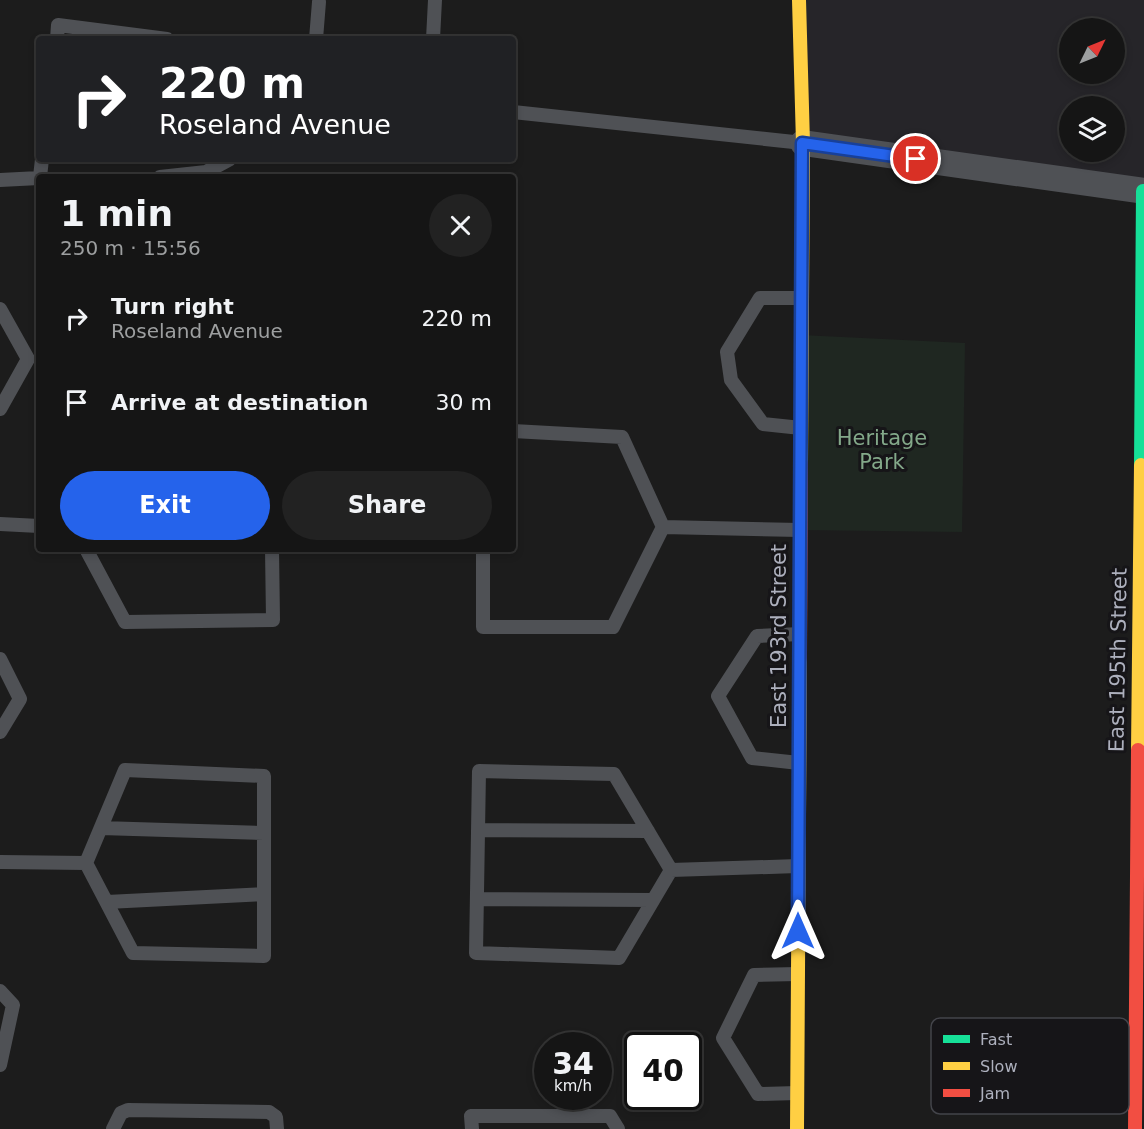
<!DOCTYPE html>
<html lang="en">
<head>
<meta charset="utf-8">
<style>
	:root { --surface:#151515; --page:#222; --text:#f1f3f6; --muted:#9d9fa0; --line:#343434; --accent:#2563eb }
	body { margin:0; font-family:"DejaVu Sans",sans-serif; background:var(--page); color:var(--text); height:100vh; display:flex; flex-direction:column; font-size:22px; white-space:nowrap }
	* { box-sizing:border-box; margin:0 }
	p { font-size:20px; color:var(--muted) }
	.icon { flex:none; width:33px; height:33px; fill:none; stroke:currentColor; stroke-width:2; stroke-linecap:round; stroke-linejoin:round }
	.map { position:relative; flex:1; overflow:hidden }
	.details { position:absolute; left:36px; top:174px; width:480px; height:378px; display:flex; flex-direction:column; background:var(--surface); border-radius:6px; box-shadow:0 3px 9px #0003,0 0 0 2px var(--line) }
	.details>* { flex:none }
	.hud { position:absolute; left:36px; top:36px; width:480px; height:126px; border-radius:6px; box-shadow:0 3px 9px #0003,0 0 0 2px var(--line); background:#202124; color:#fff; overflow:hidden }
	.needle { width:39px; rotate:47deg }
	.controls { position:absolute; left:1059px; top:18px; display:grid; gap:12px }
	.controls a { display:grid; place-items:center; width:66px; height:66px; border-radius:50%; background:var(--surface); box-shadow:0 3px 9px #0003,0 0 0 2px var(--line); font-size:30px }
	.speed { position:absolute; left:534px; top:1032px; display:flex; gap:12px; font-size:30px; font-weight:700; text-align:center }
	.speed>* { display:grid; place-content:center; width:78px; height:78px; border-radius:50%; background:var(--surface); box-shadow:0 3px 9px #0003,0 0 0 2px var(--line); line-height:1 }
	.speed small { font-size:15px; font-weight:400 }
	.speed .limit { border:3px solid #111; border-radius:9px; background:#fff; color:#111 }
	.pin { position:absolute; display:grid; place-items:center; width:51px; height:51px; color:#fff; margin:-26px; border:3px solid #fff; border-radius:50%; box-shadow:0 2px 6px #0007 }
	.me { position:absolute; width:66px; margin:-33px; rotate:0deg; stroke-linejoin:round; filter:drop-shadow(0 0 4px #0008) }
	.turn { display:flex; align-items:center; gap:21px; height:126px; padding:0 24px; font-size:27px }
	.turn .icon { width:78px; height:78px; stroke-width:2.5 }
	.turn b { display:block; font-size:42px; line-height:51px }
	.round { display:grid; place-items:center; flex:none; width:63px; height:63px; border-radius:32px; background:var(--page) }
	.summary { display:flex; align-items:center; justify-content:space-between; height:102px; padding:0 24px }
	h1 { font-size:36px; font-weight:600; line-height:45px }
	.primary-button { display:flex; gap:12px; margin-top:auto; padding:12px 24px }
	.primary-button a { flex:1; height:69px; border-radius:36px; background:var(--accent); color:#fff; font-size:24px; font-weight:600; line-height:69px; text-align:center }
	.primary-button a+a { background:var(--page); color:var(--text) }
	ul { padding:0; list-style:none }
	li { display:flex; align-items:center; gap:18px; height:84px; padding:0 24px }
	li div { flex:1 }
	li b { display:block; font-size:22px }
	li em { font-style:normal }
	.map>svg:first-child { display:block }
</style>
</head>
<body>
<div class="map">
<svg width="1144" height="1129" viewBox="0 0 1144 1129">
	<rect width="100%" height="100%" fill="#1c1c1c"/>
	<!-- built -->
	<path fill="#262529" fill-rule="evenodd" d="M799,0H1144V191L803,143ZM1070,28H1114V74H1070ZM1070,106H1114V152H1070Z"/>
	<!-- green -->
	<path fill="#1f2721" d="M801,335L965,343L962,532L800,530Z"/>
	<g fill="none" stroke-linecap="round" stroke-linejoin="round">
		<!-- lane -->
		<path stroke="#4f5155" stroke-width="14" d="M57,39L58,25L167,39
			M316,39L319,2
			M433,39L435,0
			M513,112L803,143
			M40,177L42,159
			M160,177L206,172L230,159
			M0,180L39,178
			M0,309L28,359L0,409
			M801,428L763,424L731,380L727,352L760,298H802
			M513,431L622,437L663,527
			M0,524L39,526
			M663,527L800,530
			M86,549L125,622L273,620L272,549
			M483,549V627H613L663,527
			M0,659L20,699L0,732
			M799,763L752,758L718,696L757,636L800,634
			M101,828L264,833
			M478,830L648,831
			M0,862L86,863L125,770L264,776V956L133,953L86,863
			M671,870L619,958L476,953L479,771L614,774L671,870L798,866
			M477,899L653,900
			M107,902L264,894
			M0,991L13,1005L0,1065
			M797,1093L758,1094L723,1038L754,975L798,974
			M113,1129L121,1113L128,1110L269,1112L276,1117L277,1129
			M472,1129L471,1116H610L618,1129"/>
		<!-- street -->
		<path stroke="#4f5155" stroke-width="26" d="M803,143L1144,191"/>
		<!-- fast -->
		<path stroke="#16e098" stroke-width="14" d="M1141,465L1143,191"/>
		<!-- slow -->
		<path stroke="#ffcf43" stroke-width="14" d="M799,0L803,143L801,463
			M1138,750L1141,465
			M797,1129L800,658"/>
		<!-- jam -->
		<path stroke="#f24e42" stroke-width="14" d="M800,658L801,463
			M1135,1129L1138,750"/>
	</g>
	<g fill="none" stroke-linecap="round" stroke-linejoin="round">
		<defs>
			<path id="route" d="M798,931L802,143L916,159"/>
		</defs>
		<!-- route casing -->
		<use href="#route" stroke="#184099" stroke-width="15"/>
		<!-- route -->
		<use href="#route" stroke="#2563eb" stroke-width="10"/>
	</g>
	<g text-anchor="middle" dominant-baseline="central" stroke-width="6" stroke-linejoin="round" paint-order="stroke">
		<!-- park labels -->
		<g font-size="21" fill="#83a889" stroke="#161518">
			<text x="882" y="438">Heritage<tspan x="882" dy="24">Park</tspan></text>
		</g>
		<!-- street labels -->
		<g font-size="21" fill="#adb0bd" stroke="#161518">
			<text transform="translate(779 636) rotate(-90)">East 193rd Street</text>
			<text transform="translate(1118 660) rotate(-89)">East 195th Street</text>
		</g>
	</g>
	<!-- legend -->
	<rect x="931" y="1018" width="198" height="96" rx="9" fill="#161518" stroke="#43444a" stroke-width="1.5"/>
	<rect x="943" y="1035" width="27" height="8" fill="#16e098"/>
	<rect x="943" y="1062" width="27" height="8" fill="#ffcf43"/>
	<rect x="943" y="1089" width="27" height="8" fill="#f24e42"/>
	<g font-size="16" fill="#adb0bd">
		<text x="980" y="1045">Fast</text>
		<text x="980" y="1072">Slow</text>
		<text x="980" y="1099">Jam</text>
	</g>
</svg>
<div class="controls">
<a><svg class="needle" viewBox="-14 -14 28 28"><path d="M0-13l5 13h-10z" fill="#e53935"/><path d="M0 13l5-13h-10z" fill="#9d9fa0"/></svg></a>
<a><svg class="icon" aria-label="layers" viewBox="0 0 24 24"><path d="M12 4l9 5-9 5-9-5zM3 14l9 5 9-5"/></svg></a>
</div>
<div class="speed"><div>34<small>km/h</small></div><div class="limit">40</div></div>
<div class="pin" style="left:916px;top:159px;background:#d93025"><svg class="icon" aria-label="arrive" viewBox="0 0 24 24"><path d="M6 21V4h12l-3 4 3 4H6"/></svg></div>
<svg class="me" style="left:798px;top:931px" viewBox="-20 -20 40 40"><path d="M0-17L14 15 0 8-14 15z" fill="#2563eb" stroke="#fff" stroke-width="4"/></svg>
<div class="hud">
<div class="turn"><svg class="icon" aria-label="right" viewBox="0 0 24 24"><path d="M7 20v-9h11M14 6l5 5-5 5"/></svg><div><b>220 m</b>Roseland Avenue</div></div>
</div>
<section class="details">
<div class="summary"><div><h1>1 min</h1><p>250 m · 15:56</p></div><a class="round"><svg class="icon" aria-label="close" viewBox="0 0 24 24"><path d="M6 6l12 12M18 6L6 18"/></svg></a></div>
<ul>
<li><svg class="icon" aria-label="right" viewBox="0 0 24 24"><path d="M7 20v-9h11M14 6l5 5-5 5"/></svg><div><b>Turn right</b><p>Roseland Avenue</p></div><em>220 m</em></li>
<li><svg class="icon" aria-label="arrive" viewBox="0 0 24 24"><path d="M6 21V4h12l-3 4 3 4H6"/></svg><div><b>Arrive at destination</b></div><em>30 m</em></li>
</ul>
<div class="primary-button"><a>Exit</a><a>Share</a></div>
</section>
</div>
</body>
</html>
